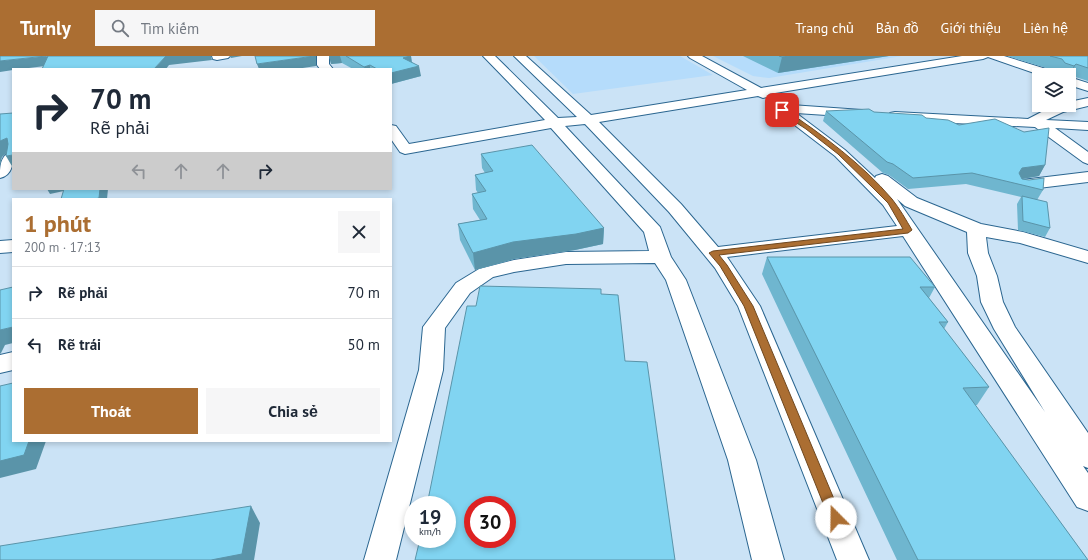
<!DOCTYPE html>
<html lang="vi">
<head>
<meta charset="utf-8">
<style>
	:root { --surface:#fff; --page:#f6f6f7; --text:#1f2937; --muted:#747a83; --line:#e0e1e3; --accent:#ab6e32 }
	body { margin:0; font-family:"PT Sans",sans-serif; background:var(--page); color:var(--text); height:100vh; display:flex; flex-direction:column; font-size:15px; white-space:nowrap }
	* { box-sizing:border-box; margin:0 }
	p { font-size:13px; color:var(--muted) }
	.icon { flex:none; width:22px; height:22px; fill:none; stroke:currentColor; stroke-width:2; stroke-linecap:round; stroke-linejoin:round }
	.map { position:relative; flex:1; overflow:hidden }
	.side { position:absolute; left:12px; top:142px; width:380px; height:244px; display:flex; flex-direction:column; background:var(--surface); border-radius:0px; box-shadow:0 2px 6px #0003 }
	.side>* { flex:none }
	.guide { position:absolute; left:12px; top:12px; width:380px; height:122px; border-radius:0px; box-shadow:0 2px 6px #0003; background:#fff; color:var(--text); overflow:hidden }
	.buttons { position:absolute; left:1032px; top:12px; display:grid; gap:8px }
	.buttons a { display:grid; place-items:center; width:44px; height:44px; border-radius:0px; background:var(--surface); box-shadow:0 2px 6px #0003; font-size:20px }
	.speed { position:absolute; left:404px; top:440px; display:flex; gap:8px; font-size:20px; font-weight:700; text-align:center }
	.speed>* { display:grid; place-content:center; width:52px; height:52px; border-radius:50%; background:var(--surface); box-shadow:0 2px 6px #0003; line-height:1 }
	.speed small { font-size:10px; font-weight:400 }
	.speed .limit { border:6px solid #d22; background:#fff; color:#111 }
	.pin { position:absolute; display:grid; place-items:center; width:34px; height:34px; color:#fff; margin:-17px; border-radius:8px; box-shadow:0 2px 6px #0006 }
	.me { position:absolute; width:44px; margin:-22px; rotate:338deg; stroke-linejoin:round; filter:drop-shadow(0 0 3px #0008) }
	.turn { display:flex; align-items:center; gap:14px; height:84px; padding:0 12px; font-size:18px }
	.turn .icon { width:52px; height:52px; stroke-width:2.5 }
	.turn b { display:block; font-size:28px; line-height:34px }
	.lanes { display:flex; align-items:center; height:38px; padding:0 12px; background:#0003; justify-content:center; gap:20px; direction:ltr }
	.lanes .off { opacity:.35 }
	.round { display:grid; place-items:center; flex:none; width:42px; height:42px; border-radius:0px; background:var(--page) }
	.head { display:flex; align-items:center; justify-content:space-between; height:68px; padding:0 12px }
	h1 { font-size:24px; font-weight:700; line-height:30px; color:var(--accent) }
	.button { display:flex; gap:8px; margin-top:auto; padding:8px 12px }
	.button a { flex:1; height:46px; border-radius:0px; background:var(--accent); color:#fff; font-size:16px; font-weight:700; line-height:46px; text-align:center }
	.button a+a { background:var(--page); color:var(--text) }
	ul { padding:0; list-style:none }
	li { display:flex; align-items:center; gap:12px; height:52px; padding:0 12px; border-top:1px solid var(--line) }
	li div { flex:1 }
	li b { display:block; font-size:15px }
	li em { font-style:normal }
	header { display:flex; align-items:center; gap:24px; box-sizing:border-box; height:56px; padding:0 20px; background:var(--accent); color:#fff }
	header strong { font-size:19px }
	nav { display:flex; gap:22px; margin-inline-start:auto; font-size:14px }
	.search { width:280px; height:36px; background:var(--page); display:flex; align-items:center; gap:10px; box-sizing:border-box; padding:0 14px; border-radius:0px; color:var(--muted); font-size:15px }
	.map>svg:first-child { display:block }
</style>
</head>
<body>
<header>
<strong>Turnly</strong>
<div class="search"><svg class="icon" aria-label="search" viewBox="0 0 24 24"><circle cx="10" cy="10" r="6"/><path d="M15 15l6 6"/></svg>Tìm kiếm</div>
<nav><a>Trang chủ</a><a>Bản đồ</a><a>Giới thiệu</a><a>Liên hệ</a></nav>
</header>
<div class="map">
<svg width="1088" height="504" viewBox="0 0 1088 504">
	<rect width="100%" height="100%" fill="#cbe3f6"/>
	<!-- built -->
	<path fill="#b5dcfb" d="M534,0H680L713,19L573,38Z
		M713,0H902L769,22L753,20Z"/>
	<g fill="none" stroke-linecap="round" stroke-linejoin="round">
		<defs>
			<path id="minor" d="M212,0H230L228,2L217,4L213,3Z
				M317,0H329V8L333,13H320L317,9Z
				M483,0H495L558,62L577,61L514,0H526L591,59L747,34L690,2L688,0H702L761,32L962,0H1004L1056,16L1058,19H1040L988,1L983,3L769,38L767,41L763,42L758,40L599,66L681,148L718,191L897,170L883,149L835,100L775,54L777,51L791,49L862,54L864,57L862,60L857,61L796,57L845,94L875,122L876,120L882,118L888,120L917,142L981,168L1023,176L1088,195V207L1020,187L986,181L988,197L997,220L1003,246L1015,271L1088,377V412L1083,410L1088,417V455L1077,451L903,180L727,201L760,250L869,504H837L738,250L715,212L669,156L585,68L565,70L660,171L671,201L686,224L756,404L784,504H752L728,404L666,224L655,207L566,208L514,216L493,221L470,237L445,272L443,314L396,504H364L419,314L423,271L456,227L479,213L514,204L566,196L649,195L644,176L551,72L405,98L400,96L391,83V69L396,70L409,88L545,64ZM897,143L905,150L967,176L968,197L977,220L981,246L994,273L1045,356Z
				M1069,21L1088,27V35L1069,29Z
				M1088,42V50L1063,56L1046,64L1088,66V74L1055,72L1088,96V108L1083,106L1035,71L895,64L890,63L888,60L890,57L895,56L1028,63L1053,50L1069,49V46Z
				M13,95C13,107 13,119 0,122C0,110 0,99 13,95Z
				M1088,116V126L1022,134L1016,133L1014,129L1016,125L1022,124Z
				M13,184V196L0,197V185Z
				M13,296V314L0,317V299Z"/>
		</defs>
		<!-- minor casing -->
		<use href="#minor" stroke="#2b6690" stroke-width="2"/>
		<!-- minor -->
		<use href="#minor" fill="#fff" fill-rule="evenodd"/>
	</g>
	<!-- wall -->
	<path fill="#6fb6cf" d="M329,0H411L412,6L421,20L391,28V13H353L342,7L331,8Z
		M743,0H889L778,17Z
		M1007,0H1088V25L1069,19H1061L1059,18L1056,15Z
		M826,55L874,56L926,62L1045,109L1039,120L1022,123L1043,134L1037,144L1050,172L1045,181L1018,174L1017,148L1021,141L966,128L908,133L889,119L883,117L823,65Z
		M481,98L604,172L603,188L575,194L514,203L475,214L460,184L458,168L480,164L473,153L472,138L478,137L476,134L475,119L485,117L482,112Z
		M767,201L935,231L929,242L948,266L944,273L989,331L977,349H975L1088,504H897L762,218Z"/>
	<!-- shaded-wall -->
	<path fill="#5a94a9" d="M48,0L53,9L21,13H13V14L0,16V5Z
		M166,0H211L212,4L169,9L166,13H154Z
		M230,0H242L231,2Z
		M314,0H316V10L296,13H259L257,8Z
		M329,0H340L342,7L331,8Z
		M410,0H411L412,10L403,2Z
		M790,0H889L778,17L782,1Z
		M1076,8L1069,20V19L1074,10Z
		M370,9V13H365L364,11Z
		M419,10L421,20L391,28V17Z
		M7,82L13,93L8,96L2,101L0,109V85Z
		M13,99V112L6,100Z
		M1045,109L1039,120L1016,124L1013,128L1022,112Z
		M47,133H73L50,138Z
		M100,133H108L107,143H95Z
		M604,172L603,188L575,194L514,203L475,214L473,197L513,186Z
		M13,271V287L5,289L1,297L0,298V274Z
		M29,385H46L36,413L0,422V405Z
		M251,450L260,467L254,504H211Z"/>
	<!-- building -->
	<path fill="#81d4f1" stroke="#5a94a9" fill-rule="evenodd" d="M0,0H46L0,5Z
		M48,0H166L154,13H42Z
		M255,0H314L257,8Z
		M346,0H410L403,2L419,10L391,17V13H377L370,9L364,11Z
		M779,0H790L782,1Z
		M1050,0H1088V12L1076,8L1074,10L1065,7L1062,3Z
		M869,53L874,56L922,59L926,62L948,64L959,69L995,63L1024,76L1049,72L1045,109L1022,112L1019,117L1022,123L1029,124L1044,122L1043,134L972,117L913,122L893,108L887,106L826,55Z
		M13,57V99L6,100L8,88L7,82L0,85V58Z
		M532,89L604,172L576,178L513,186L473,197L458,168L487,163L472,138L486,135L475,119L493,115L481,98Z
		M64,133H100L99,142L95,143H61Z
		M1022,140L1047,146L1050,172L1023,165Z
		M767,201H910L935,231H920L948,266H939L989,331L963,332L1088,504H918Z
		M480,230L601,233V238L618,239L625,305L647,306L675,504H415L420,483H447V449H427L467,250H476ZM473,449H507V483H473Z
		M13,231V271L0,274V234Z
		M13,327V385H29L24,399L0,405V330Z
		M251,450L242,498L211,504H0V490Z"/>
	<!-- route -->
	<path fill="#ab6e32" stroke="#6f4820" d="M780,53H784C823,79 862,108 892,143C900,153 906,164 912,174L908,177L719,199L727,209L753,250L842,462L840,466L836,468L831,466L829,462L744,250L720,210L709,197L713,195L903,173L888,147L872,131L838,98L806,73L780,56Z"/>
</svg>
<div class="buttons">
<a><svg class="icon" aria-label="layers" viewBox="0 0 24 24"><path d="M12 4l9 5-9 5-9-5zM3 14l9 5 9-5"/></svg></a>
</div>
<div class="speed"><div>19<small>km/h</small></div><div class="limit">30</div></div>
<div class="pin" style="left:782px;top:54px;background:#d93025"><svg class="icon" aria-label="arrive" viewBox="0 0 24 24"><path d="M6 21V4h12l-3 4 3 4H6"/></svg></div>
<svg class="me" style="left:836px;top:462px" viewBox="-20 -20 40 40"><circle r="19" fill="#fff"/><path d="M0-13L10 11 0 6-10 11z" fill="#ab6e32"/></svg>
<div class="guide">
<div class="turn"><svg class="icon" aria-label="right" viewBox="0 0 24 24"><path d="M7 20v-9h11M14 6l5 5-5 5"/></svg><div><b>70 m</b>Rẽ phải</div></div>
<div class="lanes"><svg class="icon off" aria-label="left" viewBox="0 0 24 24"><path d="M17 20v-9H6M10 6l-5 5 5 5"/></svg><svg class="icon off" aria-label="ahead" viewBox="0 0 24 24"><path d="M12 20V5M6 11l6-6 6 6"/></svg><svg class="icon off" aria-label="ahead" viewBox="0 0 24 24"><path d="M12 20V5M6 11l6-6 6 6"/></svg><svg class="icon" aria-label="right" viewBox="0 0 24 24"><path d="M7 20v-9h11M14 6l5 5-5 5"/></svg></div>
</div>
<section class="side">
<div class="head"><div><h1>1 phút</h1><p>200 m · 17:13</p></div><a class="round"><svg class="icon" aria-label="close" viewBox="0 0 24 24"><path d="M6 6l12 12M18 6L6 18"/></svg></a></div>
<ul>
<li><svg class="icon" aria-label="right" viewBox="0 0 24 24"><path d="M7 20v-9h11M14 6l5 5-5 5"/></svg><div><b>Rẽ phải</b></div><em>70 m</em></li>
<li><svg class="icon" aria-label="left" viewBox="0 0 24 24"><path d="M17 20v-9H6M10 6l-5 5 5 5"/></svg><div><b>Rẽ trái</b></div><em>50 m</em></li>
</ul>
<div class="button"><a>Thoát</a><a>Chia sẻ</a></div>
</section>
</div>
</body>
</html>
